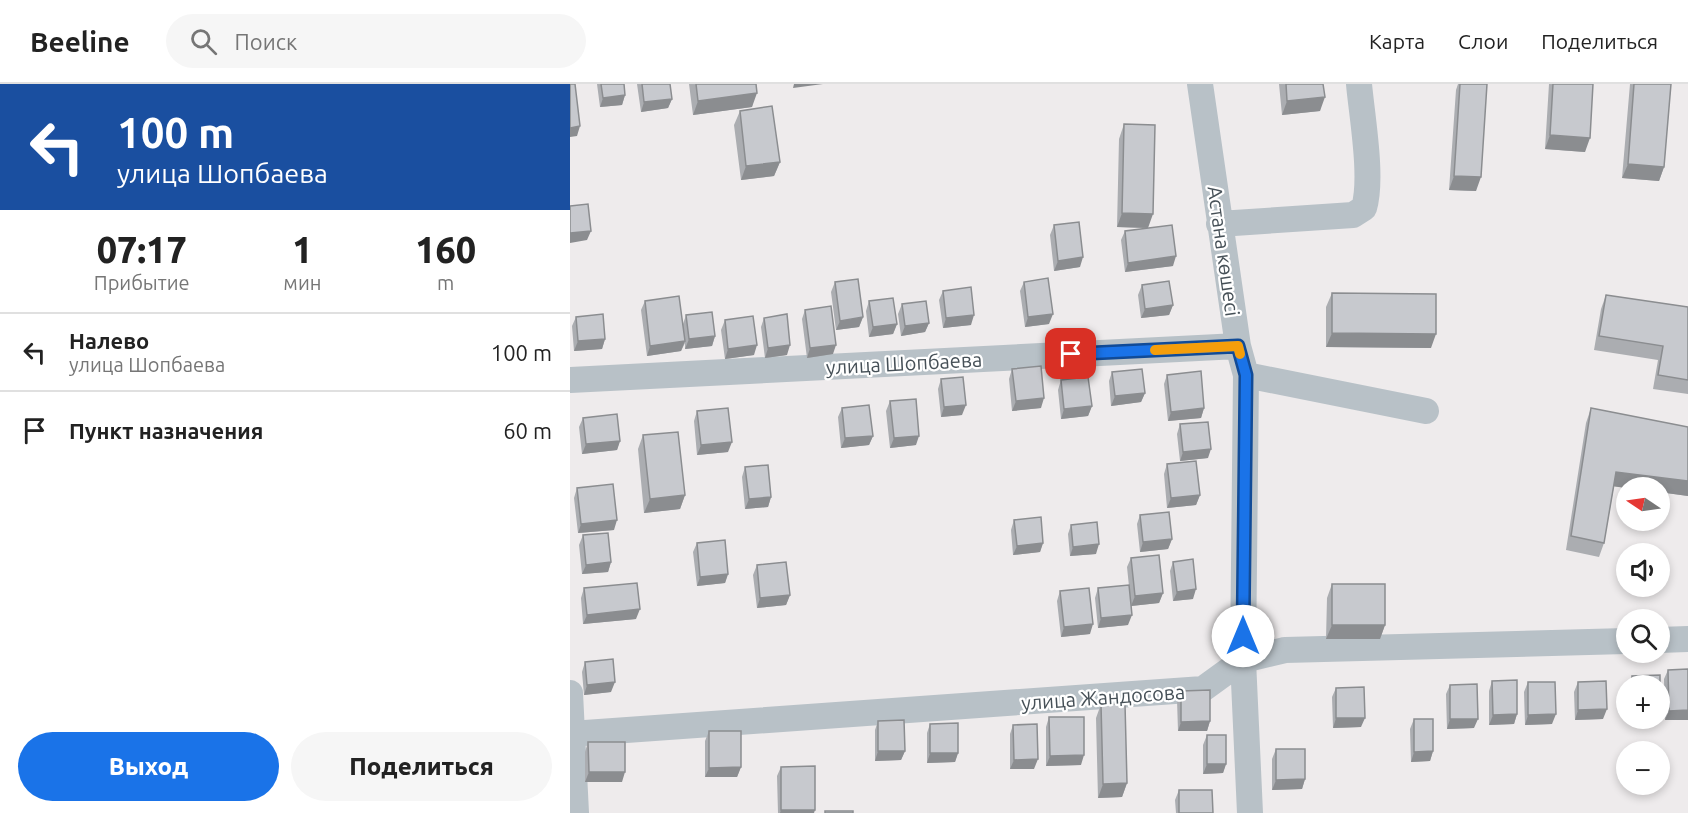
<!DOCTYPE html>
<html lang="ru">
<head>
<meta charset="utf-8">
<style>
	:root { --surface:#fff; --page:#f6f6f6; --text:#222; --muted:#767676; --line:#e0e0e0; --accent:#1a73e8 }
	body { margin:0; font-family:Ubuntu,sans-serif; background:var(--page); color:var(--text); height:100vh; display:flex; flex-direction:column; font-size:22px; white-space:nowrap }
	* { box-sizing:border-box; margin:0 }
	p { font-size:20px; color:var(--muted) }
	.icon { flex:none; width:33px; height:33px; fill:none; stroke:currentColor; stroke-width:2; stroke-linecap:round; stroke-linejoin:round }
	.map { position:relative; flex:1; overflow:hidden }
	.sheet { display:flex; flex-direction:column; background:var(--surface); width:570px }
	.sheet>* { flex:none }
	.banner { background:#1a4fa0; color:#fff; overflow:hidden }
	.needle { width:39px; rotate:283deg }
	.fabs { position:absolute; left:1046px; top:393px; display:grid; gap:12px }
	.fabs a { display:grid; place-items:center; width:54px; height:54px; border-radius:50%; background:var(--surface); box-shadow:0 3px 9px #0003; font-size:30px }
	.pin { position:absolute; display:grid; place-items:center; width:51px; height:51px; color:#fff; margin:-26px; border-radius:12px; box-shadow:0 3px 9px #0006 }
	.me { position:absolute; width:66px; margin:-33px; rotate:0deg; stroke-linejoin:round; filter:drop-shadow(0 0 4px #0008) }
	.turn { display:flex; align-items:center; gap:21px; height:126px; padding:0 18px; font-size:27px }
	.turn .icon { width:78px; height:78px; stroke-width:2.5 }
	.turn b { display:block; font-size:42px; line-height:51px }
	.eta { display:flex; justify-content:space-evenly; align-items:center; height:102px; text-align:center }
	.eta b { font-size:36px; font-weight:800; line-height:42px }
	.button { display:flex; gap:12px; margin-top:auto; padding:12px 18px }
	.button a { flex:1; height:69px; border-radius:36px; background:var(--accent); color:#fff; font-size:24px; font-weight:800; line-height:69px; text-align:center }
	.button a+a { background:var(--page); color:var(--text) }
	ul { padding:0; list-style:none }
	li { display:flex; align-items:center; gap:18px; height:78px; padding:0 18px; border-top:2px solid var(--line) }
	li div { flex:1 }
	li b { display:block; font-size:22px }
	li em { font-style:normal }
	header { display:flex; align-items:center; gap:36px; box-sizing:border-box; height:84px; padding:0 30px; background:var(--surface); border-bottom:2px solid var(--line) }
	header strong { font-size:28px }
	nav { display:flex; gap:33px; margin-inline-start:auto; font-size:21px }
	.search { width:420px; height:54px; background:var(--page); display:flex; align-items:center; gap:15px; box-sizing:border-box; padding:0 21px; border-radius:33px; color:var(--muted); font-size:22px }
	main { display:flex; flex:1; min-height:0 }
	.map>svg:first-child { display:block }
</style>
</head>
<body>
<header>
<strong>Beeline</strong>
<div class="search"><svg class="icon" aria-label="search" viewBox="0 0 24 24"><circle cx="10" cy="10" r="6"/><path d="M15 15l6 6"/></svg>Поиск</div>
<nav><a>Карта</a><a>Слои</a><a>Поделиться</a></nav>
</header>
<main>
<section class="sheet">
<div class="banner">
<div class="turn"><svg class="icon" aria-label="left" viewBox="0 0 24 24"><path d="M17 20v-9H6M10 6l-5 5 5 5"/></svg><div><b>100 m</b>улица Шопбаева</div></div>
</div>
<div class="eta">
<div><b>07:17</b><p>Прибытие</p></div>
<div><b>1</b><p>мин</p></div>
<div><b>160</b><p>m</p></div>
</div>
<ul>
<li><svg class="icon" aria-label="left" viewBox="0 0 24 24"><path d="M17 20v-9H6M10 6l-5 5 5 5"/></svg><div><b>Налево</b><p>улица Шопбаева</p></div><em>100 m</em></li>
<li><svg class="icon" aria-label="arrive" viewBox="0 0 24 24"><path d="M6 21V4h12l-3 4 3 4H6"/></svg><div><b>Пункт назначения</b></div><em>60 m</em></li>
</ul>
<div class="button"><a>Выход</a><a>Поделиться</a></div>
</section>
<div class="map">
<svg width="1118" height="729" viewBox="0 0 1118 729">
	<rect width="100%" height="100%" fill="#eeebec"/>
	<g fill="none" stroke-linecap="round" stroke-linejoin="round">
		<!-- minor -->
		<path stroke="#b8c1c7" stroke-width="26" d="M630,0L668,262L676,291L673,576L680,729
			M649,140L783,131L794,124C803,94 792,33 789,0
			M676,291L856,327
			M0,296L668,262
			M1089,556L1118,555
			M0,609L6,729
			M0,650L633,605L673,576L715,566L1056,557"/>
	</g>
	<!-- wall -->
	<path fill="#abadb1" d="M27,0H54L55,11L52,21L30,23Z
		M67,0H100L102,15L98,24L71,28Z
		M119,0H186L182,23L123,31Z
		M709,0H753L750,27L712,31Z
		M888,0H917L906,107L879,106L886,6Z
		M979,0H1023L1015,68L975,65Z
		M1060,0H1101L1094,83L1089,97L1052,94Z
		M170,27L210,78L204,92L171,96L164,41Z
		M554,40L578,144L603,182L555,188L551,156L555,147L578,144L547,143L549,55Z
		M484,141L510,183L484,187L480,151Z
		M265,198L293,233L289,243L266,246L261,208Z
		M454,198L479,240L455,243L450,207Z
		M572,201L603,221L599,231L571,234L568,211Z
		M373,207L401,241L373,244L369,216Z
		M762,209L861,264L756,263V223Z
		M1036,211L1118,223V310L1083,305L1088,276L1024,266L1031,225Z
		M75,217L113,240L116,231L145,252L142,262L115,265V259L111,267L77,272L71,226Z
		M299,217L327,240L323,250L299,253L296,227Z
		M332,220L359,239L355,248L331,252L328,230Z
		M235,226L263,270L237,274L232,235Z
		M6,233L35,255L32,265L4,267L2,242Z
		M194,234L217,271L195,274L191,243Z
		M155,236L184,271L155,275L151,246Z
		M442,285L471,324L442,327L439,295Z
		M542,288L575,309L571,318L541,322L539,297Z
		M597,291L634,324L631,334L598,337L594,300Z
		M371,295L392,331L371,333L368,305Z
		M491,296L522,322L518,332L491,335L488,306Z
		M320,317L346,361L320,364L316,327Z
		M272,324L303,352L299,361L271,364L268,333Z
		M1021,324L1118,343V412L1089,408V404H1056L1044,402L1034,459L1029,473L996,466L1016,339Z
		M127,327L158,368L127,371L124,337Z
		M13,334L50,357L47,366L12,370L9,343Z
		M610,340L638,374L610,377L607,350Z
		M73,351L115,411L110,425L74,429L68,365Z
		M597,380L630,411L626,421L597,424L594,390Z
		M175,383L201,413L198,423L175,425L172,393Z
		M7,404L44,446L8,449L4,414Z
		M570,431L602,455L598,465L570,468L567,440Z
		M444,436L473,459L470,468L443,471L441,446Z
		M501,441L526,470L500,472L498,450Z
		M13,451L41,478L38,488L12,490L9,461Z
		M127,459L158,490L155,499L127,502L123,468Z
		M561,474L593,509L589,519L561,522L557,483Z
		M603,478L623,515L603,517L600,487Z
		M187,481L220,511L216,521L187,524L183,491Z
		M762,500L815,541L810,555H756L757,514Z
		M14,504L66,535L13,540L11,514Z
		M528,504L558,541L528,544L525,514Z
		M490,507L520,550L491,553L487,517Z
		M15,578L41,608L14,611L12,588Z
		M1118,585V636H1095L1094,595L1098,586Z
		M1090,591V624L1089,628V602H1058L1062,592Z
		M922,597L947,630L944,640L919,641V607Z
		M958,598L982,640L955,641L954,608Z
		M1008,598L1033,635L1005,636L1004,608Z
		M880,601L904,644L877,645L876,610Z
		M766,604L791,643L763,644L762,613Z
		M611,607L640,637L637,647H608L607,616Z
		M531,620L557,699L552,713L528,714L526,634Z
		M479,633L511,681L476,682V643Z
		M844,635L863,667L860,677L841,678L840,645Z
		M308,637L335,667L331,676L305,677V646Z
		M360,640L388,669L385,678L357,679V649Z
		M443,641L464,685H440V650Z
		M139,647L171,683L167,693H135V657Z
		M637,651L656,680L653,689L633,690V661Z
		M18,658L52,698H15V668Z
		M706,665L735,695L732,705L702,706V675Z
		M211,683L244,729H208L207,692Z
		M609,706L643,729H606L605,716Z"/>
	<!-- shaded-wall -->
	<path fill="#8b8d90" d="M224,0H253L223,4Z
		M187,9L182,23L123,31L128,17Z
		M55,11L52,21L30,23L33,14Z
		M755,13L750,27L712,31L717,17Z
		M102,15L98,24L71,28L74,18Z
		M10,42L7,52L0,53V44Z
		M980,51L1020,54L1015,68L975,65Z
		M210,78L204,92L171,96L176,82Z
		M1058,80L1094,83L1089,97L1052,94Z
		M884,92L911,93L906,107L879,106Z
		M552,129L583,130L578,144L547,143Z
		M21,147L17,156L0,159V149Z
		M606,172L603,182L555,188L558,179Z
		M513,173L510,183L484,187L488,177Z
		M603,221L599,231L571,234L575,225Z
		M483,230L479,240L455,243L458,233Z
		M404,231L401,241L373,244L376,234Z
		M293,233L289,243L266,246L270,237Z
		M359,239L355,248L331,252L335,242Z
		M327,240L323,250L299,253L303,243Z
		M762,249L866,250L861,264L756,263Z
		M145,252L142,262L115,265L119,255Z
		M35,255L32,265L4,267L8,257Z
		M115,257L111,267L77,272L80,262Z
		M187,261L184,271L155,275L158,265Z
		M220,261L217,271L195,274L198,264Z
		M266,261L263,270L237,274L240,264Z
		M575,309L571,318L541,322L545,312Z
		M474,314L471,324L442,327L446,317Z
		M396,321L392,331L371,333L374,323Z
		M522,322L518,332L491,335L494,325Z
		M634,324L631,334L598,337L601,328Z
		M303,352L299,361L271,364L275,354Z
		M349,352L346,361L320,364L324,354Z
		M50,357L47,366L12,370L16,360Z
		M162,358L158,368L127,371L131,361Z
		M641,365L638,374L610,377L613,368Z
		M1046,388L1118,397V412L1089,408V404H1056L1041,402Z
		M115,411L110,425L74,429L80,415Z
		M630,411L626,421L597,424L601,414Z
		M201,413L198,423L175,425L179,415Z
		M47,436L44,446L8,449L11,440Z
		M602,455L598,465L570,468L573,458Z
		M473,459L470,468L443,471L447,462Z
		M529,460L526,470L500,472L503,463Z
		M41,478L38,488L12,490L16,481Z
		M158,490L155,499L127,502L130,493Z
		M626,505L623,515L603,517L607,508Z
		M593,509L589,519L561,522L565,512Z
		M220,511L216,521L187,524L190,514Z
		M70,525L66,535L13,540L17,531Z
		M562,531L558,541L528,544L531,534Z
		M523,540L520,550L491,553L494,543Z
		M762,541H815L810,555H756Z
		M45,598L41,608L14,611L17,601Z
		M1037,625L1033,635L1005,636L1008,626Z
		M1118,626V636H1095L1099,627Z
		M947,630L944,640L919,641L923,631Z
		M986,630L982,640L955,641L958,631Z
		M766,634H795L791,643L763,644Z
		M880,635H908L904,644L877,645Z
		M640,637L637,647H608L611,638Z
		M308,667H335L331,676L305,677Z
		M863,667L860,677L841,678L844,668Z
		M360,669H388L385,678L357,679Z
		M514,671L511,681L476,682L480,672Z
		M468,675L464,685H440L444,676Z
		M637,680H656L653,689L633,690Z
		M171,683L167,693H135L139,684Z
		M19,688H55L52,698H15Z
		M735,695L732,705L702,706L706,696Z
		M557,699L552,713L528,714L533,700Z
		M211,726H245L244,729H210Z"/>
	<!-- building -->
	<path fill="#c7c9ce" stroke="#8b8d90" stroke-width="1.5" d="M0,0H5L10,42L0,44Z
		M31,0H54L55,11L33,14Z
		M72,0H100L102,15L74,18Z
		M126,0H186L187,9L128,17Z
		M716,0H753L755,13L717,17Z
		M890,0H917L911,93L884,92Z
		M983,0H1023L1020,54L980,51Z
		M1064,0H1101L1094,83L1058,80Z
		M202,22L210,78L176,82L170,27Z
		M554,40L585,41L583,130L552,129Z
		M18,120L21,147L0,149V122Z
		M509,138L513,173L488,177L484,141Z
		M602,141L606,172L558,179L555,147Z
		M478,194L483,230L458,233L454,198Z
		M288,195L293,233L270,237L265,198Z
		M599,197L603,221L575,225L572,201Z
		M401,203L404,231L376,234L373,207Z
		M762,209L866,210V250L762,249Z
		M1036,211L1118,223V296L1088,291L1093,262L1029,252Z
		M109,212L115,257L80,262L75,217Z
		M323,214L327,240L303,243L299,217Z
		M356,217L359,239L335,242L332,220Z
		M261,222L266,261L240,264L235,226Z
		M142,228L145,252L119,255L116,231Z
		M33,230L35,255L8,257L6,233Z
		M217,230L220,261L198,264L194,234Z
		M183,232L187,261L158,265L155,236Z
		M471,282L474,314L446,317L442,285Z
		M572,285L575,309L545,312L542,288Z
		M631,287L634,324L601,328L597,291Z
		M393,293L396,321L374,323L371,295Z
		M518,293L522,322L494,325L491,296Z
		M346,315L349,352L324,354L320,317Z
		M299,321L303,352L275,354L272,324Z
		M158,324L162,358L131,361L127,327Z
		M1021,324L1118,343V397L1046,388L1034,459L1001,452Z
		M47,330L50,357L16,360L13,334Z
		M638,338L641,365L613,368L610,340Z
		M108,348L115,411L80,415L73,351Z
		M626,377L630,411L601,414L597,380Z
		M198,381L201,413L179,415L175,383Z
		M43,400L47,436L11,440L7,404Z
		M599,428L602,455L573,458L570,431Z
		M471,433L473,459L447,462L444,436Z
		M527,438L529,460L503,463L501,441Z
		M38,449L41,478L16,481L13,451Z
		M155,456L158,490L130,493L127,459Z
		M589,471L593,509L565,512L561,474Z
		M623,475L626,505L607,508L603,478Z
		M216,478L220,511L190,514L187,481Z
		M67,499L70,525L17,531L14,504Z
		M762,500H815V541H762Z
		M559,501L562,531L531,534L528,504Z
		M519,504L523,540L494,543L490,507Z
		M43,575L45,598L17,601L15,578Z
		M1118,585V626L1099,627L1098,586Z
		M1090,591V624H1089V602H1062V592Z
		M947,596V630L923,631L922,597Z
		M1036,597L1037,625L1008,626V598Z
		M958,598H985L986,630L958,631Z
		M907,600L908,635H880V601Z
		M794,603L795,634H766V604Z
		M640,606V637L611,638V607Z
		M531,620H555L557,699L533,700Z
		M479,633H514V671L480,672Z
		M844,635H863V667L844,668Z
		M334,636L335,667H308V637Z
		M388,639V669H360V640Z
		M467,640L468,675L444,676L443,641Z
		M139,647H171V683L139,684Z
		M637,651H656V680H637Z
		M18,658H55V688H19Z
		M706,665H735V695L706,696Z
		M245,682V726H211V683Z
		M609,706H642L643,729H609Z
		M255,727H283V729H255Z"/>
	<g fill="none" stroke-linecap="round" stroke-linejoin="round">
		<defs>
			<path id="route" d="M501,270L668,262L676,291L673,552"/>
		</defs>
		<!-- route casing -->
		<use href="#route" stroke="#114b97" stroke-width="15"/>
		<!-- route -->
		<use href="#route" stroke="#1a73e8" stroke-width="10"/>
		<!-- slow -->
		<path stroke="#f59e0b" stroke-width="10" d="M585,266L668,262L670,270"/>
	</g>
	<g text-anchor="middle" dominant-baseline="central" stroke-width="4.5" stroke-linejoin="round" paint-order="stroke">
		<!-- street labels -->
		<g font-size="20" fill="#465057" stroke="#fff">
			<text transform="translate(654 167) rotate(82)">Астана көшесі</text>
			<text transform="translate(334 279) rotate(-3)">улица Шопбаева</text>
			<text transform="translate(533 613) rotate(-4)">улица Жандосова</text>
		</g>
	</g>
</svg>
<div class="fabs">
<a><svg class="needle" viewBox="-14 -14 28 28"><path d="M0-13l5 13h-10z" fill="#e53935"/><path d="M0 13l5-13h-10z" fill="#767676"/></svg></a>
<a><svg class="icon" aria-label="sound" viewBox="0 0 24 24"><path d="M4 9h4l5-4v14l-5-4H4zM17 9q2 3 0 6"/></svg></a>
<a><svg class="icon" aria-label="search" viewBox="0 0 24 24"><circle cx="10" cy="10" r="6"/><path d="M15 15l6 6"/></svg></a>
<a>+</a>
<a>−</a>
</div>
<div class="pin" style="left:501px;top:270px;background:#d93025"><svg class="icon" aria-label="arrive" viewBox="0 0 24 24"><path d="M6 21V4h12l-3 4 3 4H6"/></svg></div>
<svg class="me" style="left:673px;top:552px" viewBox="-20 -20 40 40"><circle r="19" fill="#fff"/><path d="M0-13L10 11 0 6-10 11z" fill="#1a73e8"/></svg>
</div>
</main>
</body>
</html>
